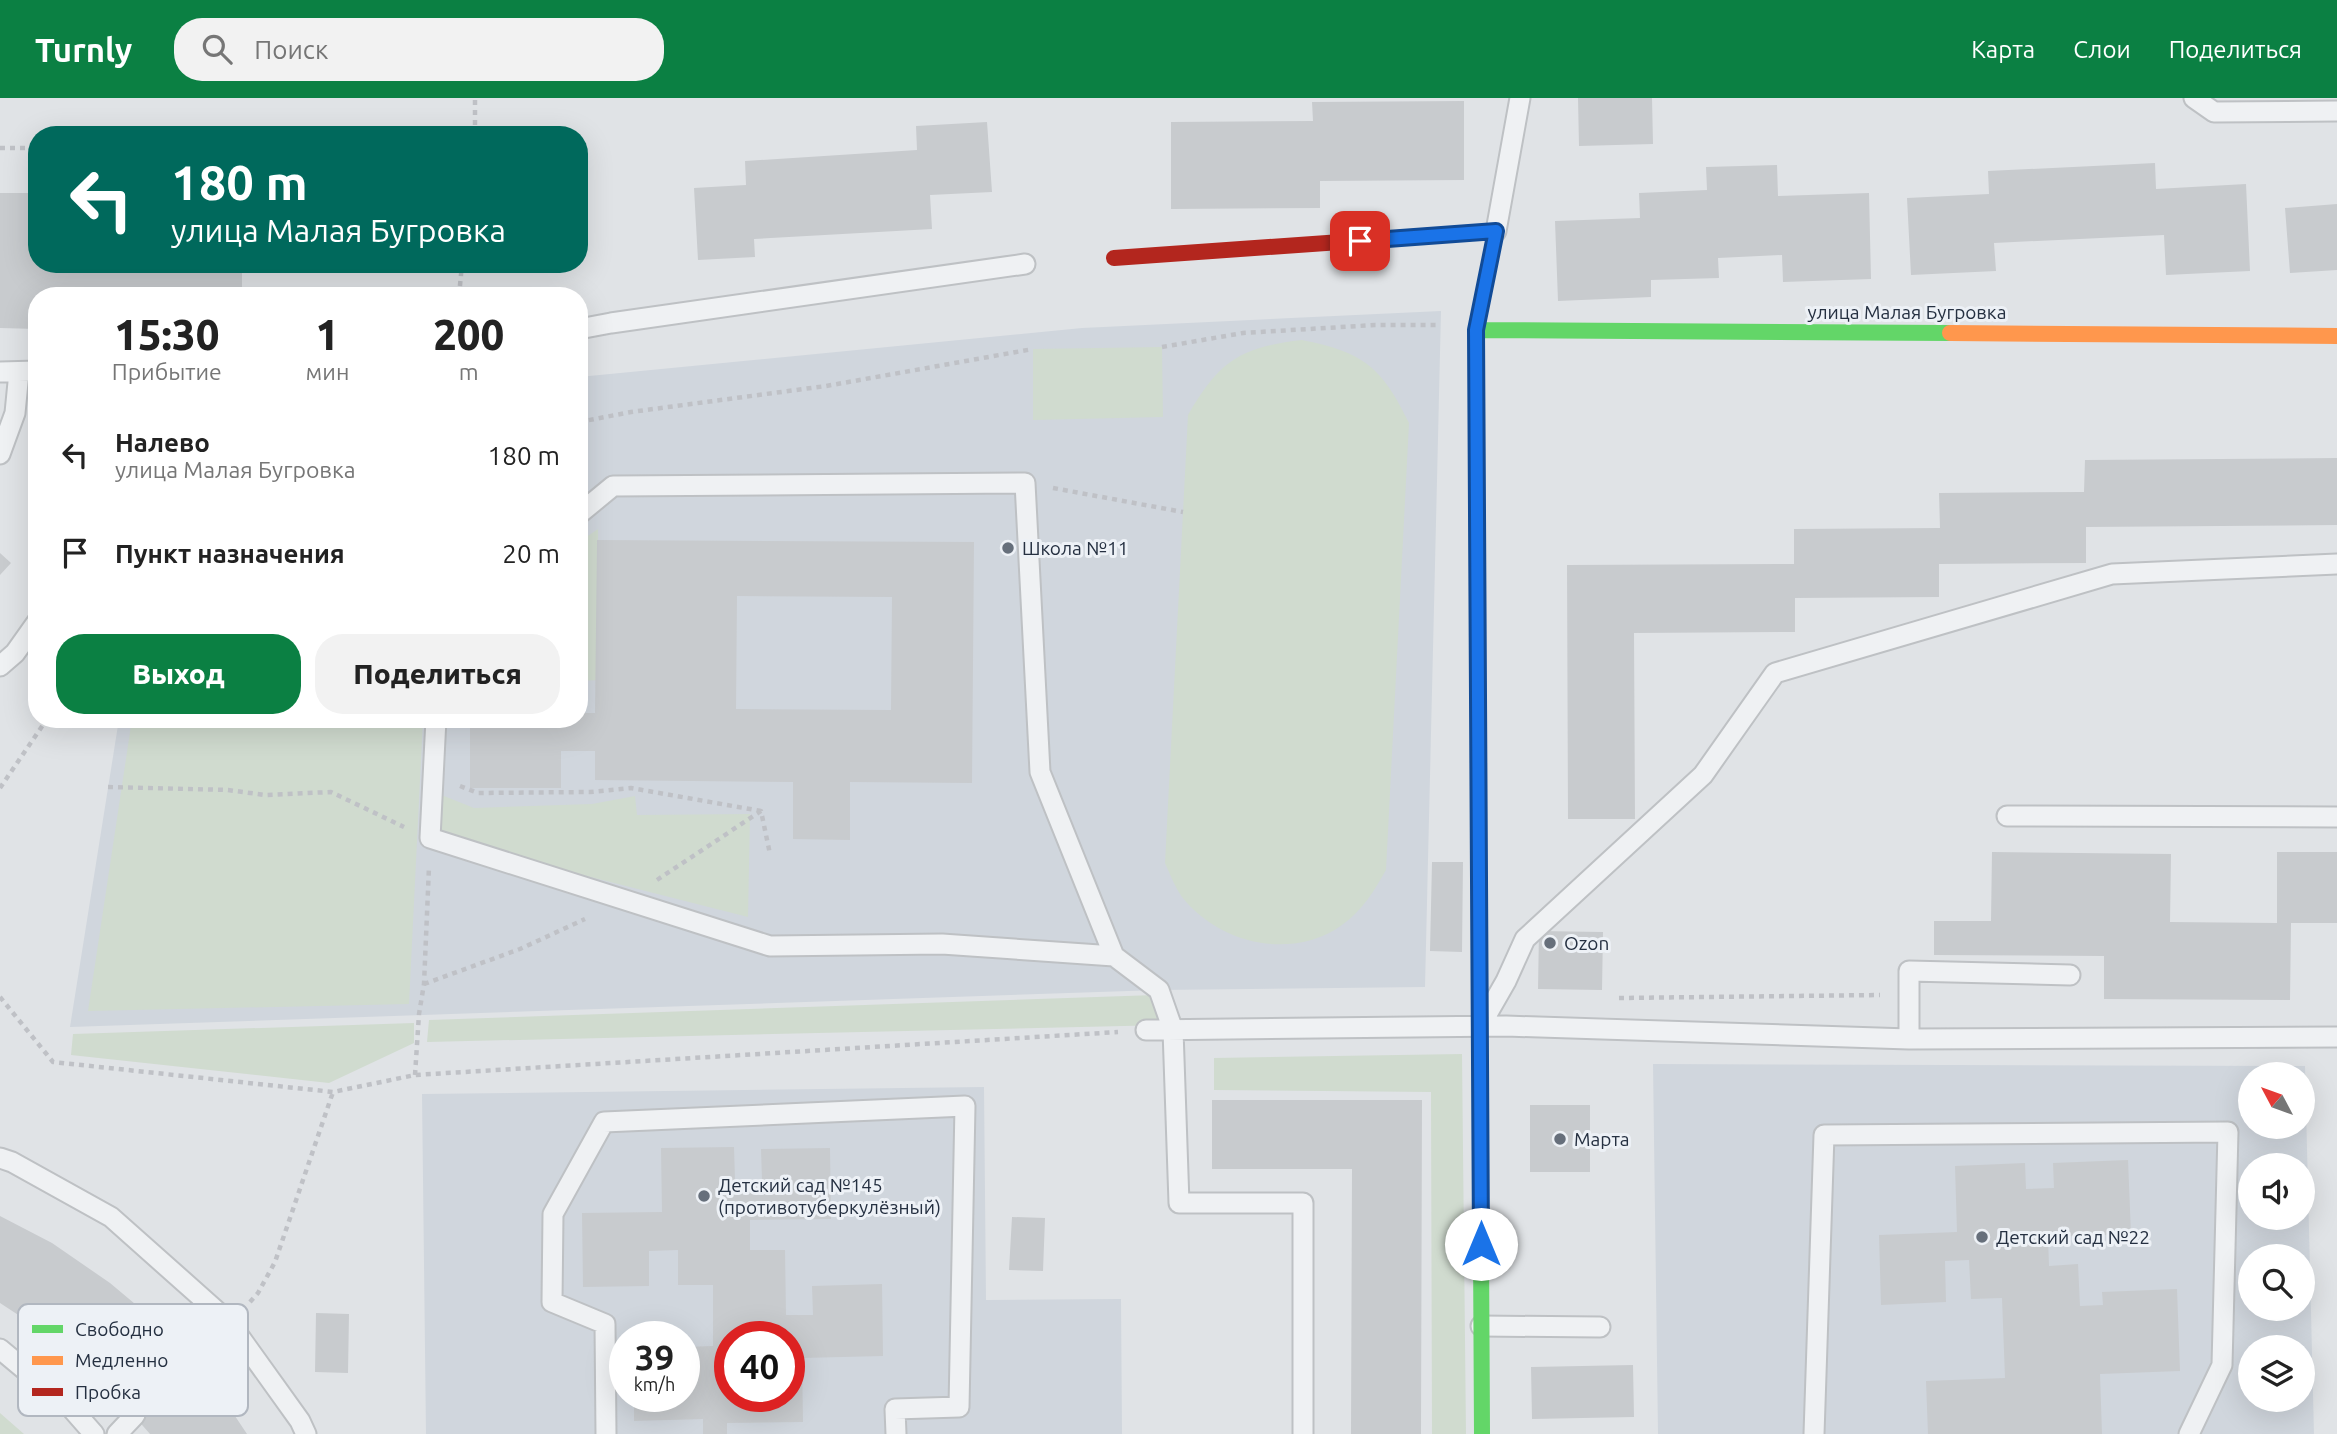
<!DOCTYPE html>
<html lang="ru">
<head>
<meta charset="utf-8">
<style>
	:root { --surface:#fff; --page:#f2f2f2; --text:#222; --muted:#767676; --accent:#0b8043 }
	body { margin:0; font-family:Ubuntu,sans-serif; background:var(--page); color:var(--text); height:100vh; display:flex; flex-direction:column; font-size:26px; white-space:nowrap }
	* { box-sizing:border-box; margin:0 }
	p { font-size:23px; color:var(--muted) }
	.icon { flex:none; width:38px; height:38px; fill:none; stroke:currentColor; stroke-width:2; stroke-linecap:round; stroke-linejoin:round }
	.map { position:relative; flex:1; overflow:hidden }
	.sheet { position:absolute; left:28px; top:189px; width:560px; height:441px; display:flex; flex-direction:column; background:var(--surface); border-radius:28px; box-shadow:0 7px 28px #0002 }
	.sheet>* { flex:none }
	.guide { position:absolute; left:28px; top:28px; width:560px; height:147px; border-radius:28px; box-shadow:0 7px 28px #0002; background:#00695c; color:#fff; overflow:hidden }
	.needle { width:46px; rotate:311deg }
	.buttons { position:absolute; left:2238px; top:964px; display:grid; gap:14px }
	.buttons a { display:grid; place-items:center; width:77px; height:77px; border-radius:50%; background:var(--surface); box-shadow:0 7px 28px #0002; font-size:35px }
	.speed { position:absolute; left:609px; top:1223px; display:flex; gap:14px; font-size:35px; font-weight:700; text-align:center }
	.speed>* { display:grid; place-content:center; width:91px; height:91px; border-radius:50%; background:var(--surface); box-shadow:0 7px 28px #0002; line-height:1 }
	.speed small { font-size:18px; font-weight:400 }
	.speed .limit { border:10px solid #d22; background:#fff; color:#111 }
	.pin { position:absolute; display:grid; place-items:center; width:60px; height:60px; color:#fff; margin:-30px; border-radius:14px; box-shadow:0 4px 10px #0006 }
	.me { position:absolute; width:77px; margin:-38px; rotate:0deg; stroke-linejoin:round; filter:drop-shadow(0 0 5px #0008) }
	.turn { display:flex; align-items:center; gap:24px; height:147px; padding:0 28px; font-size:32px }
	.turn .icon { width:91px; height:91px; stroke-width:2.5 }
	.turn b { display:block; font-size:49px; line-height:60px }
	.eta { display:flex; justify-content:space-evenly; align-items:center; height:119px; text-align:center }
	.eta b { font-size:42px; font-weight:800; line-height:49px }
	.button { display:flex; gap:14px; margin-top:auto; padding:14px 28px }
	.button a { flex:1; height:80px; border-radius:28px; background:var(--accent); color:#fff; font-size:28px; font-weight:800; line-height:80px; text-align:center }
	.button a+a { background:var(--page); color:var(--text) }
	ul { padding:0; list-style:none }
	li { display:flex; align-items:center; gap:21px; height:98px; padding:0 28px }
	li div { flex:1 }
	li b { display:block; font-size:26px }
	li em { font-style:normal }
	header { display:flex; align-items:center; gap:42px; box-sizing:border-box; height:98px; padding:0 35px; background:var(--accent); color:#fff }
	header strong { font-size:33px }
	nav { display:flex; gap:38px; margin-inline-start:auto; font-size:24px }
	.search { width:490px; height:63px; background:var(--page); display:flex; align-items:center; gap:18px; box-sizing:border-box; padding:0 24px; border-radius:28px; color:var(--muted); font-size:26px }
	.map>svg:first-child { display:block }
</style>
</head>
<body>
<header>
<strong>Turnly</strong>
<div class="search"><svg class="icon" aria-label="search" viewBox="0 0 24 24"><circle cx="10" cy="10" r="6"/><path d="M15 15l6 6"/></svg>Поиск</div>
<nav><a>Карта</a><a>Слои</a><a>Поделиться</a></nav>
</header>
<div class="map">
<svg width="2337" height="1336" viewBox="0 0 2337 1336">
	<rect width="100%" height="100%" fill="#e0e3e6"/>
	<!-- built -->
	<path fill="#d0d6dd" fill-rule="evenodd" d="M1441,213L1425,889L1159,892L70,929L119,621H579V279L1082,230Z
		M1653,966L2305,968L2314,1336H1658ZM2250,976H2303V1029H2250ZM2250,1068H2303V1120H2250ZM2250,1158H2303V1211H2250ZM2250,1250H2303V1302H2250Z
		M984,989L986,1202L1121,1201L1122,1336H426L422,996ZM625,1239H684V1298H625ZM730,1239H789V1298H730Z"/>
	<!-- green -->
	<path fill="#d0dbcf" d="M1302,242C1363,254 1382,269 1409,325L1386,772C1374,793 1363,812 1342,827C1292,863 1219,846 1182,799C1175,789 1170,776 1165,765L1188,317C1219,263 1240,249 1302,242Z
		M1162,249L1163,319L1033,322V251Z
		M598,431L600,582L579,583V444Z
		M132,621H423L409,906L88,913Z
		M439,696L474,710L592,706L635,698L637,717L750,716L748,819L563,772L439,734Z
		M1155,897L1167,927L427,944L429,922Z
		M414,925V945L329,985L71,957L73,936Z
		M1462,956L1466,1336H1432L1431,994L1214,992V960Z
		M0,1315L24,1336H0Z"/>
	<!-- building -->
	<path fill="#c8cbce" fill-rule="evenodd" d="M1578,0H1652L1653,46L1579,48Z
		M1464,3V82L1320,83V110L1171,111V24L1313,23L1312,4Z
		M987,24L992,94L930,97L932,131L754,141L755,159L698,162L694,90L746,87L745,63L917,52L916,28Z
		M2155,65L2156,91L2246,86L2250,173L2166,177L2164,137L1994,145L1996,173L1911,177L1907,100L1989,96L1988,73Z
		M1777,67L1778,98L1869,95L1871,181L1783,184L1782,157L1718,160L1719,180L1651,182V199L1558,203L1555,123L1640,120L1639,95L1707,92L1706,69Z
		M0,95H37V166H242V198H37V231L0,230Z
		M2337,106V172L2290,175L2285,110Z
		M2337,360V427L2086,429V465L1939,466V499L1795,500V534L1634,535L1635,721H1568L1567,467L1794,466V431L1940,430L1939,395L2084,394L2085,362Z
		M597,442L974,444L972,685L850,684V742L793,741V684L595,682V653H561V690H470V621H579V615H595ZM737,498L892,499L891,612L736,611Z
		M0,455L11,465L0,477Z
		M1992,754L2171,756L2170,824L2277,825V754H2337V825H2291L2290,902L2104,901V858L1934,857V823H1991Z
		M1432,764H1463L1462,854L1430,853Z
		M1539,833L1603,834L1602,892L1538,891Z
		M1212,1002H1422L1421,1336H1351L1352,1071H1212Z
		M1530,1007H1590V1074H1530Z
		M734,1049L735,1082H762L761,1051L830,1050L831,1121L750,1122V1152H785L786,1217H813L812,1188L882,1186L883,1258L802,1260L803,1324L727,1325V1336H703V1321L634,1323V1298H684V1249L713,1248V1187H678V1152L649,1153V1188L583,1189L582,1115L662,1114L661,1050ZM730,1239H789V1298H730Z
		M2128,1062L2131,1136L2048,1139L2049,1168L2078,1166L2080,1208L2103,1207L2102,1194L2177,1191L2180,1273L2100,1276L2102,1336H1928L1926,1283L2005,1280L2002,1200L1971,1201L1969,1162L1945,1163L1946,1204L1881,1207L1879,1137L1957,1134L1955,1068L2025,1065L2026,1091L2054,1090L2053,1065Z
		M0,1118L52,1145L110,1185L153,1221L192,1261L221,1297L247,1336H150L100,1279L58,1243L0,1205Z
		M1012,1119L1045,1120L1043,1173L1009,1172Z
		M316,1215L349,1216L348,1275L315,1274Z
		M1633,1267L1634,1319L1532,1321L1531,1269Z"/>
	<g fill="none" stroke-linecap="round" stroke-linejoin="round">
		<defs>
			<path id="lane" d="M2194,0L2214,14L2337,13
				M1496,133L1520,0
				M579,231L611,225L1025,166
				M0,274L37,273
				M0,356L15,315L19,274
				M579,416L613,388L1025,385L1040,674L1114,858
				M0,568L15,555L37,524
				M436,621L430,740L770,848L942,846L1114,858L1159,892L1173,932L1179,1105H1303V1336
				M2007,718L2337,719
				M1486,918L1506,883L1525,841L1703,677L1775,575L2112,476L2337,466
				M1146,932L1506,928L1909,941L2337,939
				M1909,941V873L2070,877
				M0,1060L12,1064L111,1119L229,1224L300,1323L306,1336
				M1481,1228L1600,1229
				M0,1251L72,1311L94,1336
				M192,1261L229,1224
				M117,1336L135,1317
				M606,1336L605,1226L552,1204L553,1116L604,1024L965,1008L959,1309L895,1311L896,1336
				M1814,1336L1824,1037L2228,1034L2222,1267L2189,1336"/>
		</defs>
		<!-- lane casing -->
		<use href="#lane" stroke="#bec1c4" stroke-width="23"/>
		<!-- path -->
		<path stroke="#bfc1c6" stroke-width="4.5" stroke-dasharray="5 5" stroke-linecap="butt" d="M475,37V0
			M0,50H37
			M459,198L462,166
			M1162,249L1243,235L1375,227H1439
			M579,324L631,314L826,288L1033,251
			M1053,390L1183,414
			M460,688L478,695L590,694L631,690L761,713
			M108,689L228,692L265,697L331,694L404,729
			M0,690L47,621
			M657,782L761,713L770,756
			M424,886L520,851L585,821
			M0,899L53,964L333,994L415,977L1118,934
			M1619,900L1880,897
			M415,977L419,916L424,886L429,769
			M250,1204L258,1195L275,1164L333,994"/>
		<!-- lane -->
		<use href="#lane" stroke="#eff1f3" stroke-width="19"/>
		<!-- fast -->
		<path stroke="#63d668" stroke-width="16" d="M1476,232L1950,235
			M1477,469L1476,232L1485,188
			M1479,774L1482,1336"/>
		<!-- slow -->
		<path stroke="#ff974d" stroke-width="16" d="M1950,235L2337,238
			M1477,469L1479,774"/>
		<!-- jam -->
		<path stroke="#b3261e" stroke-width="16" d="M1114,160L1496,133L1485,188"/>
	</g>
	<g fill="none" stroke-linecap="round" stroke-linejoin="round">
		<defs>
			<path id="route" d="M1360,143L1496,133L1476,232L1481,1146"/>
		</defs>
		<!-- route casing -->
		<use href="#route" stroke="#114b97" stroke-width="18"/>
		<!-- route -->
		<use href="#route" stroke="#1a73e8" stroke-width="12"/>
	</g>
	<!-- markers -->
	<g fill="#666f7b" stroke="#edf1f6" stroke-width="2.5">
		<circle cx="1008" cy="450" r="7"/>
		<circle cx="1550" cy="845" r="7"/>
		<circle cx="1560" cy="1041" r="7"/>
		<circle cx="704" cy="1098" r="7"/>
		<circle cx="1982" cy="1139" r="7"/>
	</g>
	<g text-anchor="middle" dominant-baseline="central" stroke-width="6" stroke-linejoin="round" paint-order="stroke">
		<!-- street labels -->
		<g font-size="19" fill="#253041" stroke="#edf1f6">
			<text x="1907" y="214">улица Малая Бугровка</text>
		</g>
		<!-- poi labels -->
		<g font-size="19" fill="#253041" stroke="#edf1f6" text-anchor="start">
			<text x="1022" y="450">Школа №11</text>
			<text x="1564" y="845">Ozon</text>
			<text x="1574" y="1041">Марта</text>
			<text x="718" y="1087">Детский сад №145<tspan x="718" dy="22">(противотуберкулёзный)</tspan></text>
			<text x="1996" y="1139">Детский сад №22</text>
		</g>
	</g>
	<!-- legend -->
	<rect x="18" y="1206" width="230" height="112" rx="10" fill="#edf1f6" stroke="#b1b7c0" stroke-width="2"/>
	<rect x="32" y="1227" width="31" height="8" fill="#63d668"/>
	<rect x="32" y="1258" width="31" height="9" fill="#ff974d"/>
	<rect x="32" y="1290" width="31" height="8" fill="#b3261e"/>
	<g font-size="19" fill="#253041">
		<text x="75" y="1238">Свободно</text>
		<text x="75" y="1269">Медленно</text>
		<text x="75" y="1301">Пробка</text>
	</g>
</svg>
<div class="buttons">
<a><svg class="needle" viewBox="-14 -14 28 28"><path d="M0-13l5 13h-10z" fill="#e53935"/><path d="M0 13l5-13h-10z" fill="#767676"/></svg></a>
<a><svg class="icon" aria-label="sound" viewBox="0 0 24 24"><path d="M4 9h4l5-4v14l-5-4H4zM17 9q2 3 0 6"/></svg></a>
<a><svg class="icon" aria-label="search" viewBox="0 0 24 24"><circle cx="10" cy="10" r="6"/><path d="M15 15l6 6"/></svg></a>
<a><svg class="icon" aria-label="layers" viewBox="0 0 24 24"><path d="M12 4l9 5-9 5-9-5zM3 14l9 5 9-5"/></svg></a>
</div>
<div class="speed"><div>39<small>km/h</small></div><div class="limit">40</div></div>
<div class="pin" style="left:1360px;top:143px;background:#d93025"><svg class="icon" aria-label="arrive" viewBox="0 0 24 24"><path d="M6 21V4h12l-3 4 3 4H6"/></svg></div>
<svg class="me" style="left:1481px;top:1146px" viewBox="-20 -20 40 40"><circle r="19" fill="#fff"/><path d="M0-13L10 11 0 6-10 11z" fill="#1a73e8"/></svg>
<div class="guide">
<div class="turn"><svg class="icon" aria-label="left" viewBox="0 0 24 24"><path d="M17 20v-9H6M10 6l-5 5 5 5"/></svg><div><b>180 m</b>улица Малая Бугровка</div></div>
</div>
<section class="sheet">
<div class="eta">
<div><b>15:30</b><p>Прибытие</p></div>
<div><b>1</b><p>мин</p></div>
<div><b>200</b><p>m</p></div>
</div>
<ul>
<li><svg class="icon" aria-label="left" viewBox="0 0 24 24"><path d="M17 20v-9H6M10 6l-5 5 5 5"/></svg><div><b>Налево</b><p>улица Малая Бугровка</p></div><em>180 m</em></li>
<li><svg class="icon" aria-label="arrive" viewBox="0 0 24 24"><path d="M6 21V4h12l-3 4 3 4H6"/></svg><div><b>Пункт назначения</b></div><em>20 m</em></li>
</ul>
<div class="button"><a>Выход</a><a>Поделиться</a></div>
</section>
</div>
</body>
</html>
